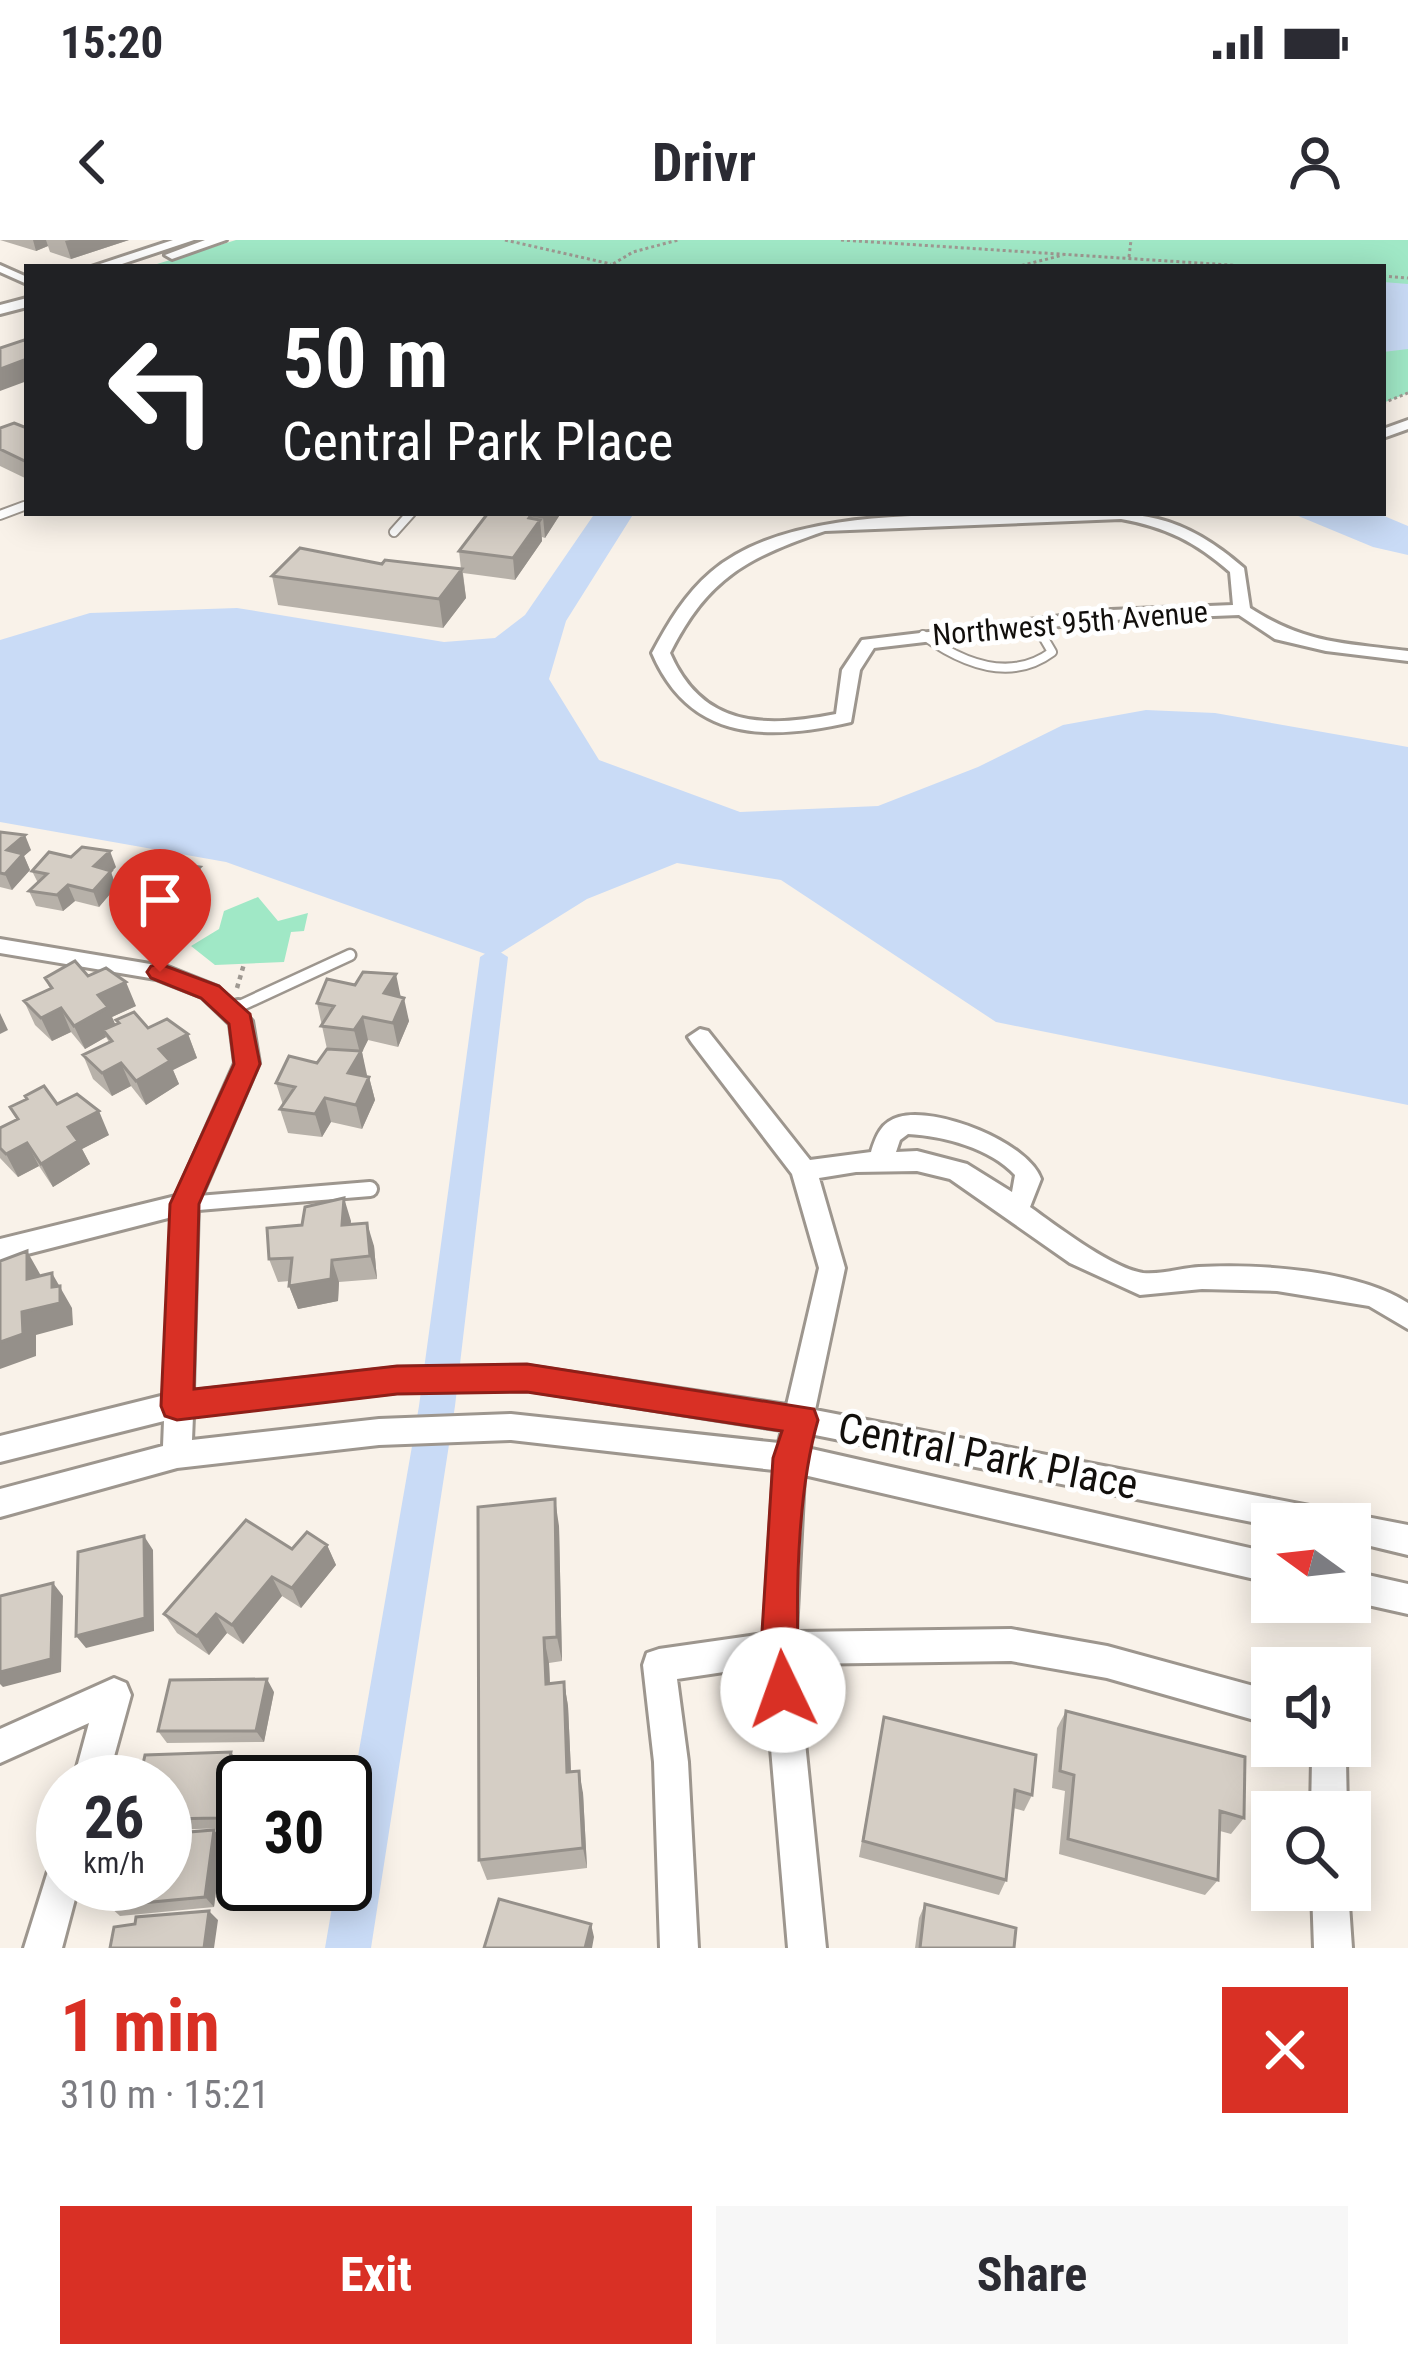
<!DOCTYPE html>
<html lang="en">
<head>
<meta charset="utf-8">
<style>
	:root { --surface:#fff; --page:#f7f7f7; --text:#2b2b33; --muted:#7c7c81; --accent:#d93025 }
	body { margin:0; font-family:"Roboto Condensed",sans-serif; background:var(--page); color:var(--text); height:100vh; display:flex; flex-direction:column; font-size:45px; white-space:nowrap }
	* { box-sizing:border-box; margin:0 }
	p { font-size:39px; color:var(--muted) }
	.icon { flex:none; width:66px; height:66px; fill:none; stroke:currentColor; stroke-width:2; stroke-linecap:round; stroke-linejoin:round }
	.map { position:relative; height:1708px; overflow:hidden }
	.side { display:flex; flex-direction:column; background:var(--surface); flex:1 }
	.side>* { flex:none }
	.guide { position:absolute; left:24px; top:24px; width:1362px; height:252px; border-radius:0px; box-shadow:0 6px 30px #0003; background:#202124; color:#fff; overflow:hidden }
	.needle { width:78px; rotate:285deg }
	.fabs { position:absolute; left:1251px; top:1263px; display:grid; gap:24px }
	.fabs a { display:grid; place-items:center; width:120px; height:120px; border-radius:0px; background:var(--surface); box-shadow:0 6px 30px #0003; font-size:60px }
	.speed { position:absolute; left:36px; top:1515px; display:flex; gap:24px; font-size:60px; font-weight:700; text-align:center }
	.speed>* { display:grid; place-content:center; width:156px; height:156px; border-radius:50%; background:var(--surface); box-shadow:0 6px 30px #0003; line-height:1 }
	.speed small { font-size:30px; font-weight:400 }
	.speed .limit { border:6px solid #111; border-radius:18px; background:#fff; color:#111 }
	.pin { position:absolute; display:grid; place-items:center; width:102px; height:102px; color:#fff; margin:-123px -51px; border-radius:50% 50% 50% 0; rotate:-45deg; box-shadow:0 0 12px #0007 }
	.pin .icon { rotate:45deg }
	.me { position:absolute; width:132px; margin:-66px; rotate:357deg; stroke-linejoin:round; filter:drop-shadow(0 0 9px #0008) }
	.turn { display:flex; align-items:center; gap:42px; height:252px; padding:0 60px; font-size:54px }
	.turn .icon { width:156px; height:156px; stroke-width:2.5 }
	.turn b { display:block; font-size:84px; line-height:102px }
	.round { display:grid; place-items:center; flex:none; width:126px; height:126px; border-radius:0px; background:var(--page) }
	.summary { display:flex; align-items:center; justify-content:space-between; height:204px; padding:0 60px }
	h1 { font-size:72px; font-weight:700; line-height:90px; color:var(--accent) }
	.cta { display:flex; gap:24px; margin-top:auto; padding:24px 60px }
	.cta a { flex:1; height:138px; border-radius:0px; background:var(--accent); color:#fff; font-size:48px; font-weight:700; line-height:138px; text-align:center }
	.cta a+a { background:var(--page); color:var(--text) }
	.status { display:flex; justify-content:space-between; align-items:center; height:84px; padding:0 60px; background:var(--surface); direction:ltr }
	.status svg { height:33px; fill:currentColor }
	header { display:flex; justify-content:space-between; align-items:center; height:156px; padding:0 60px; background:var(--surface); font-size:54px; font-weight:700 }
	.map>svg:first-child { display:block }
</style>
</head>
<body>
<div class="status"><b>15:20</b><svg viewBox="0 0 49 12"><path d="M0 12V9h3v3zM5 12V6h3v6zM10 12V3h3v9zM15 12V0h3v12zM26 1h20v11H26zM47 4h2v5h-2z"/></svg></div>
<header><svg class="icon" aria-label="back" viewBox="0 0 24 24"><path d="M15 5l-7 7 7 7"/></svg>Drivr<svg class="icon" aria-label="person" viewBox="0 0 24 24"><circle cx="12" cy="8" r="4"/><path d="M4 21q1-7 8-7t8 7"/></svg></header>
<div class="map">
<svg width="1408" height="1708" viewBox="0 0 1408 1708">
	<rect width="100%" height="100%" fill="#f9f2e9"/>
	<!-- green -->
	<path fill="#a0e8c6" d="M236,0H1408V153L1383,163V27H147Z
		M258,657L278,681L308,673L304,691L291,692L284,722L215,725L191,706L219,689L224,671Z"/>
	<!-- water -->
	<path fill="#c9dbf6" d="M1383,42L1408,44V109L1383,112Z
		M595,273H634L566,381L549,439L599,520L740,572L878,566L978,527L1063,485L1146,470L1215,473L1408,507V865L996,782L781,640L677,623L587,659L494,717L226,622L0,582V400L90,373L237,368L444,402L495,398L525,375Z
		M1291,273H1377L1408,286V315L1373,307Z"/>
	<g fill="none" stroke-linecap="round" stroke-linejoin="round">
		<!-- canal -->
		<path fill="#c9dbf6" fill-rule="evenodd" d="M494,708L508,717L455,1166L371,1708H325L336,1644H345V1591L419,1166L480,717Z"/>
		<defs>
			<path id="service-far2" d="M0,275L24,266
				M394,292L411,273
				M923,395C962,423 1010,443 1052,412L1035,383"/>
			<path id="service-far1" d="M231,770L350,715"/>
			<path id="service" d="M230,770L238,767
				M186,964L370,949"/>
			<path id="minor" d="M0,25L27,37V44L0,32Z
				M1408,180V189L1383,198V189Z
				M1040,273C1129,273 1172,265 1244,328L1250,368C1306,404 1344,403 1408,411V421L1326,411L1275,399L1239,375L1111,380L874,408L860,430L851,482C768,501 690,502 652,413C668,383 685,354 711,332C789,265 942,277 1040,273ZM1121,279C1166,287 1196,302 1230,332L1233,365L1111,370L862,400L842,430L836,474C764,488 703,488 670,413C708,338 746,318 825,291Z
				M0,699L168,727L218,747L252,781L259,823L198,964L193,1151L397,1128L527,1126L787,1165L819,1028L792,934L692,803L688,797L700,789L708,791L810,920L871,912C876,896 881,882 899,877C936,866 1028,902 1041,939L1030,967C1057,986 1111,1028 1143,1033C1160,1035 1182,1028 1199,1027C1260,1024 1357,1030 1408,1063V1089L1369,1066L1277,1051L1202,1049L1140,1055L1070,1023L950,939L917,931L856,932L819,938L845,1028L815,1170L1408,1285V1315L1350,1301V1284L1272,1286L810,1194L807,1208L1272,1313V1343L804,1235L796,1392L1011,1389L1107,1406L1272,1451V1485L1107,1438L1011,1421L797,1424L826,1708H788L764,1426L677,1439L688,1522L698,1708H660L654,1522L643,1425L647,1413L659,1409L764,1394L774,1230L511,1200L379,1205L177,1228L0,1277V1249L163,1206L164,1181L0,1222V1196L165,1155L172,977L0,1021V999L176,956L235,823L230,784L202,757L156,739L0,713ZM908,894C944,896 990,908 1015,935L1012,952L967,924L917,911L896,912L900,900ZM527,1150L782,1190L779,1203L511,1174L379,1179L192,1200L193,1176L397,1152Z
				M1350,1331L1408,1344V1374L1350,1361Z
				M114,1438L126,1443L131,1455L107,1542H73L89,1483L0,1523V1489Z
				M1307,1506H1341L1346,1520L1347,1572H1311L1312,1520Z
				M63,1620V1644H79L62,1708H24L50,1625Z
				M1312,1650H1348L1352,1708H1314Z"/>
			<path id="tertiary" d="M173,0H194L113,27H91Z
				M205,0H226L172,19L165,15Z
				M27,58V67L0,74V65Z"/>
		</defs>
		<!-- service-far2 casing -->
		<use href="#service-far2" stroke="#9d968e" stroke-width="12"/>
		<!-- service-far1 casing -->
		<use href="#service-far1" stroke="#9d968e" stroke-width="15"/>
		<!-- service casing -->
		<use href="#service" stroke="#9d968e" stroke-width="20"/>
		<!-- minor casing -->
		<use href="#minor" stroke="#9d968e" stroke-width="6"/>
		<!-- tertiary casing -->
		<use href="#tertiary" stroke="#9d968e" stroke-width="6"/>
		<!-- path-far1 -->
		<path stroke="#9f9992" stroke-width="3" stroke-dasharray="3 3" stroke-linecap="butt" d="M505,0L611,24
			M841,0L1261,27
			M1129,17L1131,0
			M608,27L633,12L678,0
			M1016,27L1063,15
			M1383,36L1408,38
			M1383,163L1408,153"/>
		<!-- path -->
		<path stroke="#9f9992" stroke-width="4.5" stroke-dasharray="4.5 4.5" stroke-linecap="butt" d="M237,748L244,724"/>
		<!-- service-far2 -->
		<use href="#service-far2" stroke="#fff" stroke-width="8"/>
		<!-- service-far1 -->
		<use href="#service-far1" stroke="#fff" stroke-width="10"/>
		<!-- service -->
		<use href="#service" stroke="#fff" stroke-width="14"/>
		<!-- minor -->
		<use href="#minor" fill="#fff" fill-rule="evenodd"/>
		<!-- tertiary -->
		<use href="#tertiary" fill="#fff" fill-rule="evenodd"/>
	</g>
	<!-- wall -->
	<path fill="#b7b1a9" d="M0,0H129L71,19L50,12L48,6L36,11Z
		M0,188H27V239L0,226Z
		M488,273H561L545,298L542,297V301L515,340L463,333L466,358L443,388L278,365L272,336L382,324L461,329L459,311Z
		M0,592L31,610L24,616L30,630L12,650L0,647Z
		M116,627L111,632L116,647L99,667L75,661L63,671L36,666L29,651L38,643L32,631Z
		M160,634L205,642L200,647L206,663L190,684L165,677L154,688L126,683L120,667L127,660L122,647Z
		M88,736L136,766L112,777L115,785L188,794L197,818L173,830L179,844L146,865L131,846L112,856L93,839L83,815L109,802L106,797L85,809L71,792L52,801L35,785L24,761L50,749L45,738Z
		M401,757L409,781L398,807L368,800L362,812L366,836L369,837L375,860L362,889L331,882L322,897L288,893L280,869L283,865L276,843L317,823L327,809L317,763Z
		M57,864L109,895L82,909L90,924L53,947L39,926L18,937L0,918V888L17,880L10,867Z
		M344,958L350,984L374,1006L377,1039L339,1042L338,1061L298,1069L289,1046L290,1041L278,1042L269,1019L302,985Z
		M559,1286L562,1421L549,1423L550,1444L564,1442L568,1466L571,1532L583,1553L587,1628L487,1640L479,1620Z
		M327,1305L336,1325L301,1368L282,1356L243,1404L227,1393L209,1415L177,1393L164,1374L292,1309Z
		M274,1452L264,1502L167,1503L158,1491Z
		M1066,1471L1244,1578L1231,1594L1220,1591L1218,1640L1205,1655L1059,1614L1065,1551L1052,1548L1057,1488Z
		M884,1477L1032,1555L1024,1571L1013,1568L1006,1640L999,1655L859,1617Z
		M239,1524L227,1588L165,1590V1542Z
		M214,1590L222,1600L214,1667L120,1676L109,1666Z
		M925,1664L1014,1708H915L919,1678Z"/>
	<!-- shaded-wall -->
	<path fill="#95908a" d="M33,0H46L48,6L36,11Z
		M70,0H129L71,19L65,1Z
		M27,119V141L0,151V129Z
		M546,273H561L545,298L543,277Z
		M531,275L532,290L540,280L542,301L515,340L513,318Z
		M462,329L466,358L443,388L439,359Z
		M25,595L31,610L24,616L30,630L12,650L5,634L7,610Z
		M110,611L116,627L111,632L116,647L99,667L93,651L94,626Z
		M200,627L205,642L189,658L184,642Z
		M68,645L75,661L63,671L57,655Z
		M201,647L206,663L190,684L184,668Z
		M159,661L165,677L154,688L148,672Z
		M396,734L401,758L384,753Z
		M126,742L136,766L112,777L118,790H103L106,797L85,809L74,786L98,755Z
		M404,758L409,781L398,807L393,783Z
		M61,768L71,792L52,801L41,778Z
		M0,773L8,790L0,794Z
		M363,777L368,800L362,812L367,835L354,856L348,833L360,813L354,790Z
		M188,794L197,818L173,830L179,844L146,865L136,841L159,809Z
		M121,823L131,846L112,856L102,833Z
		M369,837L375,860L362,889L356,865Z
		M325,858L331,882L322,897L315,874Z
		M99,871L109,895L82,909L90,924L53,947L41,924L68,887Z
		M27,903L39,926L18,937L6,914Z
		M344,958L351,981L349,1008L342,985Z
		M367,983L374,1006L377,1039L370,1016Z
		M27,1011L40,1034L41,1062L27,1039Z
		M332,1020L339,1042L338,1061L298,1069L289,1046Z
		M52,1033L72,1068L73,1085L36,1095V1116L0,1129V1102L22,1072L52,1047Z
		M555,1259L559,1286L562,1421L557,1397Z
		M144,1296L153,1310L154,1391L86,1408L76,1396Z
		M327,1305L336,1325L301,1368L292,1348Z
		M272,1337L282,1356L243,1404L232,1385Z
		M53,1343L63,1356L61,1432L3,1447L0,1444V1432Z
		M216,1374L227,1393L209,1415L197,1396Z
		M544,1398L549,1423L551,1468L546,1444Z
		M267,1439L274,1452L264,1502L256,1491Z
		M564,1442L568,1466L572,1554L567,1532Z
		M231,1512L239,1524L227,1588L218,1578Z
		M579,1531L583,1553L587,1628L583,1608Z
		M214,1590L222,1600L214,1667L205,1657Z
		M209,1671L218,1680L214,1708H204Z
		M591,1684L594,1697L592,1708H585Z"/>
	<!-- building -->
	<path fill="#d5cec5" stroke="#95908a" stroke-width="3" d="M27,99V119L0,129V108Z
		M14,183L27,188V222L0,209V188Z
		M488,273H546L543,277L531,275L529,278L540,280L513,318L459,311Z
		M300,308L382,324L385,320L462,329L439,359L272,336Z
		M0,592L25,595L7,610L23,614L5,634L0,633Z
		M82,607L110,611L94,626L111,631L93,651L68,645L57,655L29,651L47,634L32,631L49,612L71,617Z
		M171,623L200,627L184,642L201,647L184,668L159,661L148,672L120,667L137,651L122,647L137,627L160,634Z
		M75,721L88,736L106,728L126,742L98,755L108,767L74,786L61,768L41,778L24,761L52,748L45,738Z
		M363,732L396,734L384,753L404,758L393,783L363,777L354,790L321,786L334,766L317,763L327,739L355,745Z
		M134,772L148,788L167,779L188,794L159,809L170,821L136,841L121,823L102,833L83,815L112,801L103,790L119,783L116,780Z
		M327,809L361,811L348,833L369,837L356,865L325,858L315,874L280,869L295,847L276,843L289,816L317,823Z
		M44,846L57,864L77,854L99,871L68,887L78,901L41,924L27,903L6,914L0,908V888L18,879L10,867L27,859L25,856Z
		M344,958L342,985L367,983L370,1016L332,1020L331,1039L289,1046L292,1018L269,1019L267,988L302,985L305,967Z
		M27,1011V1039L52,1033V1047L60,1046V1063L22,1072L23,1094L0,1102V1021Z
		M555,1259L557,1397L544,1398L546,1444L564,1442L567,1532L579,1531L583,1608L479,1620L478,1267Z
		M246,1280L292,1309L307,1292L327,1305L292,1348L272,1337L232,1385L216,1374L197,1396L164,1374Z
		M144,1296L145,1378L76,1396L78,1312Z
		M53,1343L51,1419L0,1432V1356Z
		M267,1439L256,1491H158L170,1440Z
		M1066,1471L1245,1517L1244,1578L1220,1571L1218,1640L1068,1599L1074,1535L1060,1531Z
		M884,1477L1036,1515L1032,1555L1015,1550L1006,1640L863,1601Z
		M231,1512L218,1578L165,1579V1542H139L145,1515Z
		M214,1590L205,1657L109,1666L113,1644H165V1594Z
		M499,1659L591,1684L585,1708H484Z
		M925,1664L1016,1688L1014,1708H920Z
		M209,1671L204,1708H110L114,1687L135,1684L136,1677Z"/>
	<!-- route -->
	<path fill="#d93025" stroke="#8d1f18" stroke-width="3" d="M160,724L219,746L250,774L260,824L199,964L194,1149L397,1126L527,1124L814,1169L818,1180C799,1246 796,1338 798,1408C798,1428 805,1445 797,1464L783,1469L770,1464L761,1408L773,1218L782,1191L527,1152L397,1154L177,1180L165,1176L161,1166L170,964L234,824L229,784L201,758L151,738L147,732L151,726Z"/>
	<g text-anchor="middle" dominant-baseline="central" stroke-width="10" stroke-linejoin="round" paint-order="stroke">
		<!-- far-street labels -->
		<g font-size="30" fill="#120f0c" stroke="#fff">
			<text transform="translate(1070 383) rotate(-5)">Northwest 95th Avenue</text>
		</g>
		<!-- near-street labels -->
		<g font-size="42" fill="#120f0c" stroke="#fff">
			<text transform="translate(988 1216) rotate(11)">Central Park Place</text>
		</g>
	</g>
</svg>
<div class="fabs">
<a><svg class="needle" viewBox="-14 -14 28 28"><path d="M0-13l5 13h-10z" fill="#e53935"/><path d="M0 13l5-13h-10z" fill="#7c7c81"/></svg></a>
<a><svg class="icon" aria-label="sound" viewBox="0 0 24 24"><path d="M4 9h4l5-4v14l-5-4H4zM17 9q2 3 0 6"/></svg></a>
<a><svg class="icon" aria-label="search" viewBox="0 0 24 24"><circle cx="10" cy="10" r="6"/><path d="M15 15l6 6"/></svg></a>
</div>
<div class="speed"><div>26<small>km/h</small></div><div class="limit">30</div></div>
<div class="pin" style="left:160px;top:732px;background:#d93025"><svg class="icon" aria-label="arrive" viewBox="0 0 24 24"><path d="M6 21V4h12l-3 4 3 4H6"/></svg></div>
<svg class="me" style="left:783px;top:1450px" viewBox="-20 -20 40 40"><circle r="19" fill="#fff"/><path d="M0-13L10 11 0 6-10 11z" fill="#d93025"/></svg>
<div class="guide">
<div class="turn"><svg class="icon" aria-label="left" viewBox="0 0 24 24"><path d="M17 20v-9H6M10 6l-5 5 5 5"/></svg><div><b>50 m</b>Central Park Place</div></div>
</div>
</div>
<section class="side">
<div class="summary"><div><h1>1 min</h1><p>310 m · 15:21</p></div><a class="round" style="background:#d93025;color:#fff"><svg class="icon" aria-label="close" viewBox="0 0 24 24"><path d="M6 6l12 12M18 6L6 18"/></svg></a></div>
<div class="cta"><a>Exit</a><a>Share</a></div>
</section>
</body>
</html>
